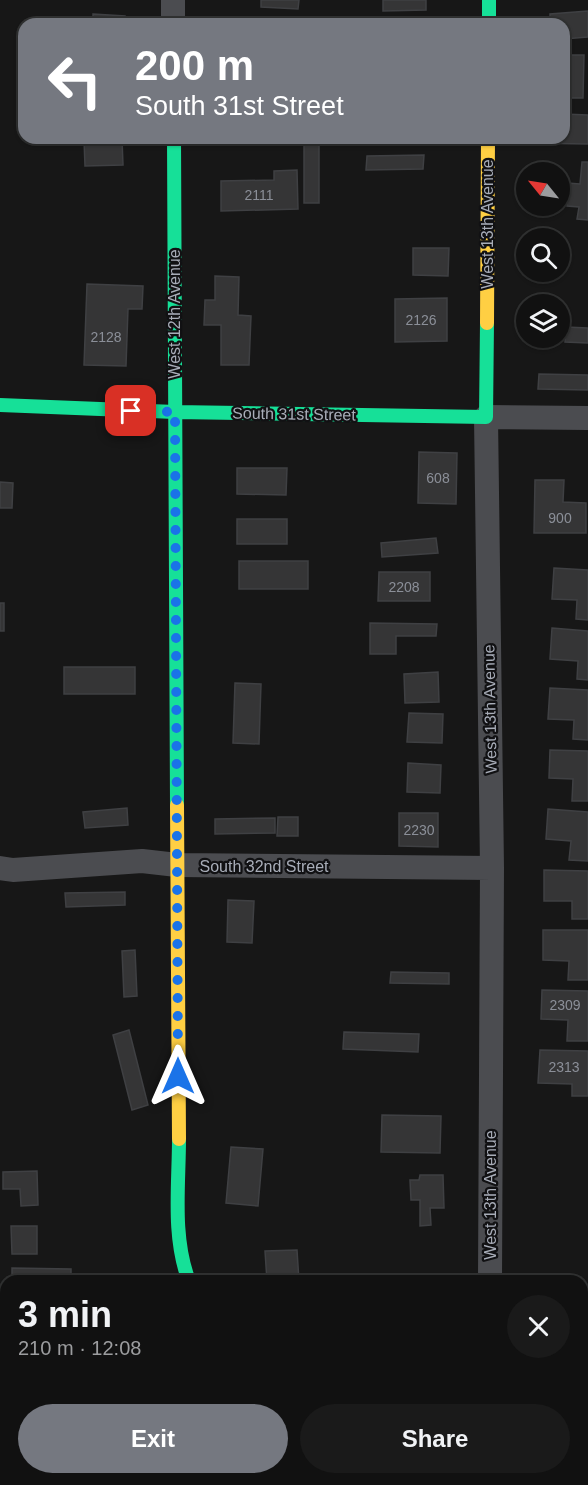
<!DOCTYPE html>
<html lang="en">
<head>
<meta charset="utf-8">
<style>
	:root { --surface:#111; --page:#1a1a1a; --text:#f1f3f6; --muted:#9c9d9f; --line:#303131; --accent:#757880 }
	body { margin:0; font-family:Helvetica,sans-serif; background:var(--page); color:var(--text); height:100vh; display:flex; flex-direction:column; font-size:22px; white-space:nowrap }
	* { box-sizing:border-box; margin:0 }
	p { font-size:20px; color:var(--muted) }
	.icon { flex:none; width:33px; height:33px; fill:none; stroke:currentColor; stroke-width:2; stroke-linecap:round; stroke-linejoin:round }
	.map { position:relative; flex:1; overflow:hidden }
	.drawer { position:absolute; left:0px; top:1275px; width:588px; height:210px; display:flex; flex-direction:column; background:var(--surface); border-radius:18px 18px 0 0; box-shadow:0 2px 4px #0004,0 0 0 2px var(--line) }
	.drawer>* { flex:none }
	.guide { position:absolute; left:18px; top:18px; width:552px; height:126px; border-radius:18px; box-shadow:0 2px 4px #0004,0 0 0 2px var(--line); background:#757880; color:#fff; overflow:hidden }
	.needle { width:39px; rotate:300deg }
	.buttons { position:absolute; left:516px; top:162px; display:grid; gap:12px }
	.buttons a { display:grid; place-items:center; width:54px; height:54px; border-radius:50%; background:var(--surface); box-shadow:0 2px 4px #0004,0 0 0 2px var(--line); font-size:30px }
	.pin { position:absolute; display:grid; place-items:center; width:51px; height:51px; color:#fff; margin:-26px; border-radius:12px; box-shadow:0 3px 9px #0006 }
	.me { position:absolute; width:66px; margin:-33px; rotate:0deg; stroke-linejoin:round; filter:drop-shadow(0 0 4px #0008) }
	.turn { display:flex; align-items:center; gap:21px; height:126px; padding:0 18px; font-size:27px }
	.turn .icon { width:78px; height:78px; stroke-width:2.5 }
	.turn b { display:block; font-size:42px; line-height:51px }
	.round { display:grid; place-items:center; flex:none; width:63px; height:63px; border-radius:32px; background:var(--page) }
	.overview { display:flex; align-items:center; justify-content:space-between; height:102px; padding:0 18px }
	h1 { font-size:36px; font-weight:700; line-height:45px }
	.cta { display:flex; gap:12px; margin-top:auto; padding:12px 18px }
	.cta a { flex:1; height:69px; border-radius:36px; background:var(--accent); color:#fff; font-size:24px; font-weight:700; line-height:69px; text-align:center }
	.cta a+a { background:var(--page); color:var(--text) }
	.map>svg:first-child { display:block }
</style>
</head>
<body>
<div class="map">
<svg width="588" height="1485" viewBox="0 0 588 1485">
	<rect width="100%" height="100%" fill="#171717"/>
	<!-- building -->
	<path fill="#353536" stroke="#3f4043" stroke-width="1.5" d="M261,0H299L298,9L261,7Z
		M383,0H426V10L383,11Z
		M588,11V37L564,39V24H550V14Z
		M93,14L125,16L124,24H93Z
		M564,55H584L583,98H564Z
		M564,114L588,115V144L529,143V138H564Z
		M122,139L123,165L85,166L84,140Z
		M304,140H319V203H304Z
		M424,155L423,169L366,170L367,156Z
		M582,162H588V220L577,219L579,207L567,206L568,183L580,184Z
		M297,170L298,209L221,211V181L274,180V171Z
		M413,248H449L448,276L413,275Z
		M215,276L239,277L238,315L251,316L249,365H221V325H204L205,300H215Z
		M87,284L143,286L142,309H128L126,366L84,365Z
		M447,298V341L395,342V299Z
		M566,327L588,328V343L565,342Z
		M539,374L588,375V390L538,389Z
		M419,452L457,453L456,504L418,503Z
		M237,468H287L286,495L237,494Z
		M535,480H564L563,502L586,503V533H534Z
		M0,482L13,483L12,508H0Z
		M237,519H287V544H237Z
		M436,538L438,553L382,557L381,543Z
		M239,561H308V589H239Z
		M554,568L588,570V620L576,619L577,600L552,599Z
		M379,572H430V601H378Z
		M0,603H4V631H0Z
		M370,623L437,624L436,636H396V654H370Z
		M552,628L588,631V680L577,679L578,661L550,659Z
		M64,667H135V694H64Z
		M438,672L439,702L405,703L404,674Z
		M235,683L261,684L259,744L233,743Z
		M550,688L588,690V740L573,739L574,720L548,719Z
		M409,713L443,714L442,743L407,742Z
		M550,750L588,751V801H572L573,779L549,778Z
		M408,763L441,765L440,793L407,792Z
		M127,808L128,825L85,828L83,812Z
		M548,809L588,812V861L569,860L571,841L546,839Z
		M399,813H438V847L399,846Z
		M278,817H298V836H277Z
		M275,818V833L215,834V819Z
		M544,870L588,871V919H572V901H544Z
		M125,892V905L66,907L65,893Z
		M228,900L254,901L252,943L227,942Z
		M543,930H588V980H568L569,961L543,960Z
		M135,950L137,996L124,997L122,951Z
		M391,972L449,973V984L390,983Z
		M542,990L588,991V1041H567L568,1020L541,1019Z
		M129,1030L148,1105L132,1110L113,1035Z
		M344,1032L419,1034L418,1052L343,1049Z
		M540,1050L588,1051V1096H572V1084L538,1083Z
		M382,1115L441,1116L440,1153L381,1152Z
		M231,1147L263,1149L258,1206L226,1203Z
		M37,1171L38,1205L21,1206L20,1189H3V1172Z
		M420,1175H443L444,1208H430L431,1225L420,1226V1200H411L410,1180H419Z
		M11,1226H37V1254H12Z
		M297,1250L299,1281H267L265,1251Z
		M12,1268L71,1269V1281H12Z"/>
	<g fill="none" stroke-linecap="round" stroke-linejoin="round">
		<!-- street -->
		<path stroke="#4b4c50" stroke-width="24" d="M173,0V24
			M0,868L13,870L142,861L177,865L492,868
			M490,1281L492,868L486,417L588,418
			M0,1348H6"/>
		<!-- fast -->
		<path stroke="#16e098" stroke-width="14" d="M489,0V24
			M174,138L177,805
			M0,405L175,412L486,417L487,323
			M179,1139C179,1185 172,1237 189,1281"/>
		<!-- slow -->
		<path stroke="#ffcf43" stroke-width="14" d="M487,323L488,138
			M177,805L179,1139"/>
	</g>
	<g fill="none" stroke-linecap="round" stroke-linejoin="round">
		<!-- route -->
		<path stroke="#1a73e8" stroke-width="10" stroke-dasharray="0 18" d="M131,411L175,412L178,1076"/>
	</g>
	<g text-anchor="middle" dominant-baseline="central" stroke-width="4.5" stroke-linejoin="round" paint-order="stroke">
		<!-- number labels -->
		<g font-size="14" fill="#8b8f98">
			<text x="259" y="195">2111</text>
			<text x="421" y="320">2126</text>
			<text x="106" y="337">2128</text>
			<text x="438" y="478">608</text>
			<text x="560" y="518">900</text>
			<text x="404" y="587">2208</text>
			<text x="419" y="830">2230</text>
			<text x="565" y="1005">2309</text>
			<text x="564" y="1067">2313</text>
		</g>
		<!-- street labels -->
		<g font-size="16" fill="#a8adb8" stroke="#111113">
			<text transform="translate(487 224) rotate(-90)">West 13th Avenue</text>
			<text transform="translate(174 314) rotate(-90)">West 12th Avenue</text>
			<text transform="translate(294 414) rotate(1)">South 31st Street</text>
			<text transform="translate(490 709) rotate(-91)">West 13th Avenue</text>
			<text x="264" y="866">South 32nd Street</text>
			<text transform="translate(490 1195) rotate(-90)">West 13th Avenue</text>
		</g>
	</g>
</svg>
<div class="buttons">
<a><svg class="needle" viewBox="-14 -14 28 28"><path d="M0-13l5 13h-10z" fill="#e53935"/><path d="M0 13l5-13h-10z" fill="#9c9d9f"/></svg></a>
<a><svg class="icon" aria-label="search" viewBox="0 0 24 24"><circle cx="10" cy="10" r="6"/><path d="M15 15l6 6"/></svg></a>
<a><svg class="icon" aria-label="layers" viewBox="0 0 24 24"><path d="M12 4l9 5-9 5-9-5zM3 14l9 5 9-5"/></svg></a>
</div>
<div class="pin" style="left:131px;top:411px;background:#d93025"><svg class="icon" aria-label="arrive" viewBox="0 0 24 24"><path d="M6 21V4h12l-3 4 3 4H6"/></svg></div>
<svg class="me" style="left:178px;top:1076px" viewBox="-20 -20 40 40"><path d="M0-17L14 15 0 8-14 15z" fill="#1a73e8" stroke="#fff" stroke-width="4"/></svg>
<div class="guide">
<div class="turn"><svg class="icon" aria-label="left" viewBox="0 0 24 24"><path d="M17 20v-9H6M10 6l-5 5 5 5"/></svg><div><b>200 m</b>South 31st Street</div></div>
</div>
<section class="drawer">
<div class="overview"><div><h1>3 min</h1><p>210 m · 12:08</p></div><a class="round"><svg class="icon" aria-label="close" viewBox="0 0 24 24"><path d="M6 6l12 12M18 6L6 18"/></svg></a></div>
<div class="cta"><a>Exit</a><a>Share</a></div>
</section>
</div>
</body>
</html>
